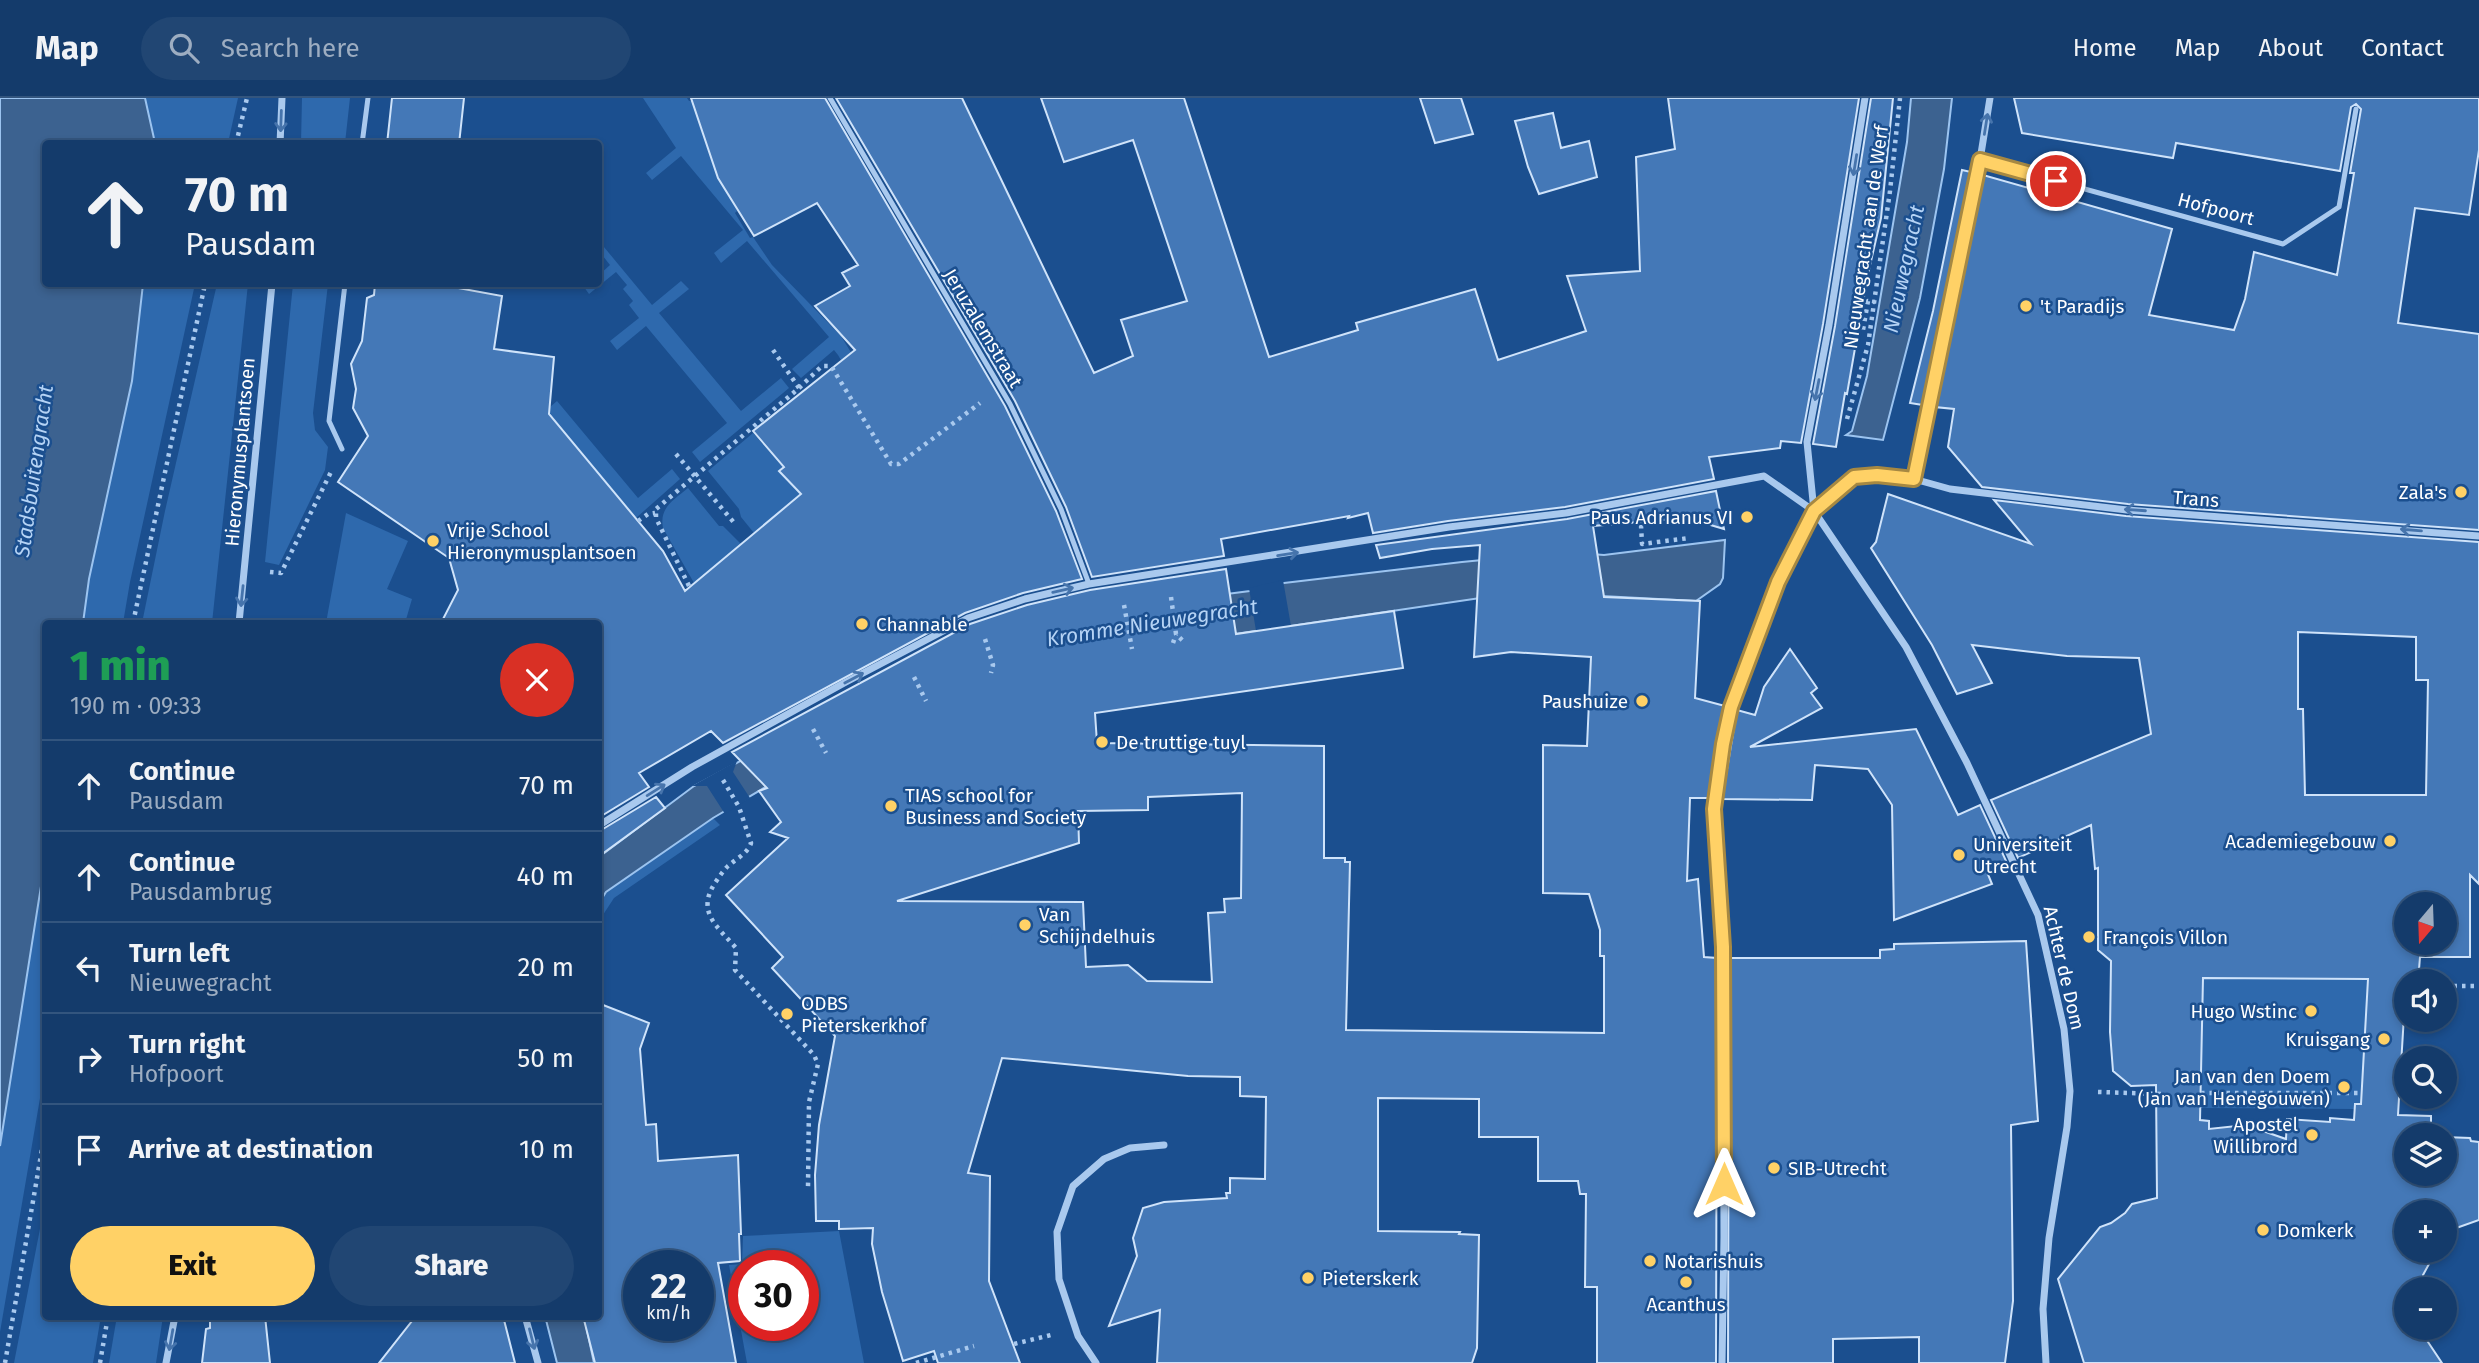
<!DOCTYPE html>
<html lang="en">
<head>
<meta charset="utf-8">
<style>
	:root { --surface:#143b6b; --page:#214673; --text:#f1f3f6; --muted:#9dadc1; --line:#33557e; --accent:#ffd166 }
	body { margin:0; font-family:"Fira Sans",sans-serif; background:var(--page); color:var(--text); height:100vh; display:flex; flex-direction:column; font-size:26px; white-space:nowrap }
	* { box-sizing:border-box; margin:0 }
	p { font-size:23px; color:var(--muted) }
	.icon { flex:none; width:38px; height:38px; fill:none; stroke:currentColor; stroke-width:2; stroke-linecap:round; stroke-linejoin:round }
	.map { position:relative; flex:1; overflow:hidden }
	.side { position:absolute; left:42px; top:522px; width:560px; height:700px; display:flex; flex-direction:column; background:var(--surface); border-radius:7px; box-shadow:0 4px 10px #0003,0 0 0 2px var(--line) }
	.side>* { flex:none }
	.banner { position:absolute; left:42px; top:42px; width:560px; height:147px; border-radius:7px; box-shadow:0 4px 10px #0003,0 0 0 2px var(--line); background:#143b6b; color:var(--text); overflow:hidden }
	.needle { width:46px; rotate:199deg }
	.tools { position:absolute; left:2394px; top:794px; display:grid; gap:14px }
	.tools a { display:grid; place-items:center; width:63px; height:63px; border-radius:50%; background:var(--surface); box-shadow:0 4px 10px #0003,0 0 0 2px var(--line); font-size:35px }
	.speed { position:absolute; left:623px; top:1152px; display:flex; gap:14px; font-size:35px; font-weight:700; text-align:center }
	.speed>* { display:grid; place-content:center; width:91px; height:91px; border-radius:50%; background:var(--surface); box-shadow:0 4px 10px #0003,0 0 0 2px var(--line); line-height:1 }
	.speed small { font-size:18px; font-weight:400 }
	.speed .limit { border:10px solid #d22; background:#fff; color:#111 }
	.pin { position:absolute; display:grid; place-items:center; width:60px; height:60px; color:#fff; margin:-30px; border:4px solid #fff; border-radius:50%; box-shadow:0 2px 7px #0007 }
	.me { position:absolute; width:77px; margin:-38px; rotate:0deg; stroke-linejoin:round; filter:drop-shadow(0 0 5px #0008) }
	.turn { display:flex; align-items:center; gap:24px; height:147px; padding:0 28px; font-size:32px }
	.turn .icon { width:91px; height:91px; stroke-width:2.5 }
	.turn b { display:block; font-size:49px; line-height:60px }
	.round { display:grid; place-items:center; flex:none; width:74px; height:74px; border-radius:37px; background:var(--page) }
	.summary { display:flex; align-items:center; justify-content:space-between; height:119px; padding:0 28px }
	h1 { font-size:42px; font-weight:800; line-height:52px; color:#1e9e55 }
	.action { display:flex; gap:14px; margin-top:auto; padding:14px 28px }
	.action a { flex:1; height:80px; border-radius:42px; background:var(--accent); color:#111; font-size:28px; font-weight:800; line-height:80px; text-align:center }
	.action a+a { background:var(--page); color:var(--text) }
	ul { padding:0; list-style:none }
	li { display:flex; align-items:center; gap:21px; height:91px; padding:0 28px; border-top:2px solid var(--line) }
	li div { flex:1 }
	li b { display:block; font-size:26px }
	li em { font-style:normal }
	header { display:flex; align-items:center; gap:42px; box-sizing:border-box; height:98px; padding:0 35px; background:var(--surface); border-bottom:2px solid var(--line) }
	header strong { font-size:33px }
	nav { display:flex; gap:38px; margin-inline-start:auto; font-size:24px }
	.search { width:490px; height:63px; background:var(--page); display:flex; align-items:center; gap:18px; box-sizing:border-box; padding:0 24px; border-radius:38px; color:var(--muted); font-size:26px }
	.map>svg:first-child { display:block }
</style>
</head>
<body>
<header>
<strong>Map</strong>
<div class="search"><svg class="icon" aria-label="search" viewBox="0 0 24 24"><circle cx="10" cy="10" r="6"/><path d="M15 15l6 6"/></svg>Search here</div>
<nav><a>Home</a><a>Map</a><a>About</a><a>Contact</a></nav>
</header>
<div class="map">
<svg width="2479" height="1265" viewBox="0 0 2479 1265">
	<rect width="100%" height="100%" fill="#1b4f8f"/>
	<!-- green -->
	<path fill="#2e69ad" fill-rule="evenodd" d="M145,0H238L228,45H155Z
		M302,0H350L345,45H301Z
		M643,0H687L689,3H692L707,48L737,113L735,115L750,140L753,139L772,167L841,238L900,335L886,340L838,257L834,252L801,280L792,271L829,239L747,143L721,165L714,155L743,132L681,58L652,82L646,75L676,50Z
		M599,143L652,207L681,183L689,191L659,215L741,313L781,280L789,290L700,364L692,354L727,325L646,228L617,252L610,243L639,220L629,207L633,203L623,191L627,187L616,174L589,196L584,189L588,186H598L599,177L610,167L599,153Z
		M143,186H195L130,484L123,525H83L89,481L132,283Z
		M217,186H248L212,525H142L165,413Z
		M293,186H328L313,315L315,332L328,349L325,372L279,467L265,464Z
		M557,303L638,400L672,371L680,381L636,420L549,316L550,309Z
		M753,335L783,369L779,373L800,396L754,435L741,419L739,411L708,373Z
		M688,390L719,428H723L741,446L694,485L663,430C659,409 674,402 688,390Z
		M346,415L408,443L387,491L412,501L405,525H326Z
		M713,720L720,727L614,800L599,823V805L606,794Z
		M45,763V971L0,1234V1048Z
		M2203,880L2368,881L2361,1006L2355,1011L2201,1010Z
		M45,1105L46,1218H101L93,1265H14Z
		M839,1133L864,1265H747L729,1167L742,1166L743,1138ZM803,1167V1227H744V1167Z
		M117,1218H163L156,1265H109Z"/>
	<!-- water -->
	<path fill="#3c6290" stroke="#9cc4f0" stroke-width="2" d="M0,0H145L155,45L46,46V186H143L132,283L89,481L83,525H46L45,763L0,1048Z
		M1911,0H1952L1944,71L1920,200L1883,342L1846,337L1852,333L1867,278L1907,44Z
		M1725,442L1723,480L1720,486L1696,503L1583,497L1487,499L1215,539L815,660L713,720L606,794L599,805V759L694,688L783,640L1180,502L1250,493L1284,485L1462,464L1565,454L1604,457Z
		M545,1218H584L594,1265H557Z"/>
	<!-- pier -->
	<path fill="#1b4f8f" d="M1283,482L1291,528L1256,533L1249,490Z
		M737,663L733,674L750,700L725,716L707,688H692Z"/>
	<!-- building -->
	<path fill="#4478b7" stroke="#cfe3fa" stroke-width="2" fill-rule="evenodd" d="M392,0H464L459,46H387Z
		M691,0H825L1005,308L1056,413L1082,481L1023,495L965,515L723,645L711,633L639,675L649,689L598,720V525H441L458,492L449,460L338,384L368,338L353,310L356,291L351,266L362,243L367,200L374,197L375,186H459L458,190L502,198L494,251L554,259L549,316L663,453L685,493L801,396L779,373L784,369L753,333L855,252L815,208L850,188L842,175L858,167L817,105L754,138L718,80Z
		M836,0H962L1094,275L1133,258L1121,222L1187,203L1133,42L1064,64L1041,0H1184L1269,259L1358,232L1356,225L1475,191L1498,262L1586,233L1567,178L1640,173L1636,59L1675,51L1668,0H1859L1823,226L1801,345L1781,343L1780,350L1709,359L1714,381L1565,409L1448,423L1373,435L1368,415L1348,420L1349,418L1221,441L1224,458L1092,479L1066,409L1015,303Z
		M1420,0H1461L1473,36L1435,45Z
		M1871,0H1893L1881,120L1868,176L1847,296L1845,295L1836,349L1813,346L1835,228Z
		M2014,0H2479V52L2469,117L2415,110L2398,225L2479,236V432L2128,406L1982,389L1948,349L1954,311L1935,309L1983,77L2172,131L2149,217L2234,232L2245,201L2254,154L2337,177L2354,75H2350L2361,11L2356,6L2351,9L2340,73L2176,45L2173,60L2022,35Z
		M1553,15L1561,50L1589,43L1597,79L1539,96L1528,69L1515,23Z
		M1962,72L1971,74L1923,307L1910,305L1933,213Z
		M1716,393L1724,431L1687,420L1593,428L1604,499L1700,503L1695,600L1725,608L1709,700H1690L1687,783L1698,781L1704,859L1717,860L1716,1265H1597V1189H1585L1586,1096H1580L1578,1083H1538V1039H1479V1001L1378,1000V1133L1460,1134L1459,1136L1479,1137L1477,1250L1472,1265H1157L1160,1212L1109,1228L1137,1158L1133,1140L1143,1110L1164,1104L1227,1100L1226,1095H1230V1080L1265,1081L1266,999L1240,998V979L1188,978L1002,960L968,1075L990,1078L989,1183L1020,1265H938L934,1253L903,1263L882,1194L872,1146L873,1130L839,1131V1123H816L815,1077L819,1027L835,938L772,870L783,859L726,797L788,740L770,734L781,724L759,693L767,690L732,654L970,526L1027,507L1090,492L1226,471L1236,536L1394,513L1403,570L1095,615L1097,645L1324,648V760H1345V764H1350L1346,932L1604,935V858H1600V832L1589,796L1543,795V647L1587,648L1591,559L1511,554L1474,559L1480,447L1432,451L1380,460L1376,447L1567,421ZM1242,695L1241,800L1224,801L1225,814L1208,815L1212,884L1147,883L1128,867L1086,869L1083,804L897,803L1079,745L1078,713L1148,712V699Z
		M1888,396L2031,446L1994,402L2126,418L2479,444V786L2470,777V859H2420L2418,884H2406L2398,1017L2431,1018V1038H2406V1076H2445V1039L2470,1040L2471,1043L2479,1044V1122L2445,1134V1115H2406V1153H2422L2429,1166L2423,1177V1192H2406V1230H2424V1238L2442,1265H2084L2058,1181L2100,1129L2111,1125L2125,1115L2132,1106L2157,1100L2156,987L2131,988L2113,973L2110,934L2111,863L2098,852V770L2095,771L2091,727L2018,760L1991,702L2151,636L2139,560L2067,558L1972,547L1992,585L1957,596L1932,547L1871,450L1876,444ZM2298,534L2416,539V582H2428L2426,697H2305L2303,611H2298ZM2406,807H2445V845H2406ZM2203,880L2368,881L2361,1006H2355L2354,1022L2330,1020V1024L2287,1021L2286,1041L2246,1027L2209,1031V1023L2200,1022Z
		M1790,551L1817,590L1811,595L1822,610L1750,649L1916,631L1958,717L1980,707L2007,765L1987,774L1992,786L1894,822L1892,707L1868,671L1815,667L1812,702L1722,701L1737,612L1755,617L1764,589Z
		M656,699L665,710L598,759V734Z
		M2026,843L2038,1023L2011,1027L2013,1203L2005,1265H1919V1239L1833,1241V1265H1728L1729,860H1880V852L1894,851V846Z
		M598,905L649,925L640,951L646,1027L656,1026L658,1063L738,1057L741,1136H739L740,1163L718,1165L736,1265H595L583,1218H598ZM639,1167H698V1227H639Z
		M210,1218H265L270,1265H202L206,1231L210,1230Z
		M416,1218H503L515,1265H379Z"/>
	<g fill="none" stroke-linecap="round" stroke-linejoin="round">
		<!-- path -->
		<path stroke="#a9c9ee" stroke-width="4.5" stroke-dasharray="3.5 5" stroke-linecap="butt" d="M236,46L247,0
			M1855,231L1863,232L1868,203L1875,204
			M799,290L822,268H831L891,366H899L980,305
			M1847,321L1868,247L1890,93L1900,0
			M676,356L736,427
			M638,423L648,416L655,415
			M1641,427L1642,446L1689,440
			M270,474L281,475L331,374
			M689,488L656,420V411L799,290L771,249
			M1171,499L1176,536L1183,543
			M1124,507L1132,551
			M133,525L205,186
			M985,541L993,567L991,575
			M1173,545L1176,536
			M914,579L926,603
			M813,631L826,655
			M723,682L739,709L751,745C748,755 736,761 728,768C723,773 719,779 715,785C696,814 717,828 736,850L735,872L814,957L818,966L809,1004L808,1090
			M2445,888H2479
			M2098,994L2163,996
			M2201,995H2361
			M1014,1246L1051,1237
			M5,1265L46,1028
			M100,1265L108,1218
			M916,1265L974,1248"/>
		<!-- lane -->
		<path stroke="#a9c9ee" stroke-width="5" d="M830,0L1010,306L1061,411L1089,486
			M362,46L368,0
			M1980,62L2283,146L2339,109L2356,11
			M342,351L329,323L345,186"/>
		<!-- street -->
		<path stroke="#a9c9ee" stroke-width="7" d="M280,46L282,0
			M1914,381L1980,62L1990,0
			M1814,413L1807,344L1829,227L1865,0
			M239,525L272,186
			M598,728L692,669L846,584L968,520L1025,501L1089,486L1449,429L1566,415L1764,378L1814,413L1906,549L1967,665L2038,817L2064,931L2070,993L2067,1029L2049,1140L2043,1211L2046,1265
			M525,1218L538,1265
			M166,1265L175,1218
			M1096,1265L1078,1238L1059,1181L1057,1134L1073,1088L1104,1061L1130,1050L1164,1047
			M1722,1265L1724,1139L1723,849L1714,711L1723,646L1731,609L1778,484L1814,413L1854,379L1877,377L1914,381L1950,391L2127,412L2479,438"/>
	</g>
	<!-- one-way arrows -->
	<defs><path id="oneway-shaft" d="M-6 0H5M1.5-3L5.5 0L1.5 3" fill="none" stroke-width="1.6" stroke-linecap="round" stroke-linejoin="round" transform="scale(1.75)"/></defs>
	<g stroke="#4674ac">
		<use href="#oneway-shaft" transform="translate(281 23) rotate(92)"/>
		<use href="#oneway-shaft" transform="translate(1986 26) rotate(-81)"/>
		<use href="#oneway-shaft" transform="translate(1855 67) rotate(99)"/>
		<use href="#oneway-shaft" transform="translate(1817 292) rotate(101)"/>
		<use href="#oneway-shaft" transform="translate(2135 412) rotate(-176)"/>
		<use href="#oneway-shaft" transform="translate(2411 432) rotate(-175)"/>
		<use href="#oneway-shaft" transform="translate(1288 456) rotate(-9)"/>
		<use href="#oneway-shaft" transform="translate(1063 492) rotate(-13)"/>
		<use href="#oneway-shaft" transform="translate(242 498) rotate(96)"/>
		<use href="#oneway-shaft" transform="translate(854 580) rotate(-28)"/>
		<use href="#oneway-shaft" transform="translate(656 692) rotate(-32)"/>
		<use href="#oneway-shaft" transform="translate(532 1241) rotate(76)"/>
		<use href="#oneway-shaft" transform="translate(171 1242) rotate(100)"/>
	</g>
	<g fill="none" stroke-linecap="round" stroke-linejoin="round">
		<defs>
			<path id="route" d="M1724,1086L1723,849L1714,711L1723,646L1731,609L1778,484L1814,413L1854,379L1877,377L1914,381L1980,62L2056,83"/>
		</defs>
		<!-- route casing -->
		<use href="#route" stroke="#a68842" stroke-width="18"/>
		<!-- route -->
		<use href="#route" stroke="#ffd166" stroke-width="12"/>
	</g>
	<!-- markers -->
	<g fill="#ffd166" stroke="#1b4f8f" stroke-width="2.5">
		<circle cx="2026" cy="208" r="7"/>
		<circle cx="2461" cy="394" r="7"/>
		<circle cx="1747" cy="419" r="7"/>
		<circle cx="433" cy="443" r="7"/>
		<circle cx="862" cy="526" r="7"/>
		<circle cx="1642" cy="603" r="7"/>
		<circle cx="1102" cy="644" r="7"/>
		<circle cx="891" cy="708" r="7"/>
		<circle cx="2390" cy="743" r="7"/>
		<circle cx="1959" cy="757" r="7"/>
		<circle cx="1025" cy="827" r="7"/>
		<circle cx="2089" cy="839" r="7"/>
		<circle cx="2311" cy="913" r="7"/>
		<circle cx="787" cy="916" r="7"/>
		<circle cx="2384" cy="941" r="7"/>
		<circle cx="2344" cy="989" r="7"/>
		<circle cx="2312" cy="1037" r="7"/>
		<circle cx="1774" cy="1070" r="7"/>
		<circle cx="2263" cy="1132" r="7"/>
		<circle cx="1650" cy="1163" r="7"/>
		<circle cx="1308" cy="1180" r="7"/>
		<circle cx="1686" cy="1184" r="7"/>
	</g>
	<g text-anchor="middle" dominant-baseline="central" stroke-width="5" stroke-linejoin="round" paint-order="stroke">
		<!-- street labels -->
		<g font-size="19" fill="#fff" stroke="#1b4f8f">
			<text transform="translate(2216 111) rotate(15)">Hofpoort</text>
			<text transform="translate(1866 139) rotate(-82)">Nieuwegracht aan de Werf</text>
			<text transform="translate(983 230) rotate(59)">Jeruzalemstraat</text>
			<text transform="translate(240 354) rotate(-85)">Hieronymusplantsoen</text>
			<text transform="translate(2196 401) rotate(4)">Trans</text>
			<text transform="translate(2064 870) rotate(77)">Achter de Dom</text>
		</g>
		<!-- poi labels -->
		<g font-size="19" fill="#fff" stroke="#1b4f8f" text-anchor="start">
			<text x="2040" y="208">'t Paradijs</text>
			<text x="2447" y="394" text-anchor="end">Zala's</text>
			<text x="1733" y="419" text-anchor="end">Paus Adrianus VI</text>
			<text x="447" y="432">Vrije School<tspan x="447" dy="22">Hieronymusplantsoen</tspan></text>
			<text x="876" y="526">Channable</text>
			<text x="1628" y="603" text-anchor="end">Paushuize</text>
			<text x="1116" y="644">De truttige tuyl</text>
			<text x="905" y="697">TIAS school for<tspan x="905" dy="22">Business and Society</tspan></text>
			<text x="2376" y="743" text-anchor="end">Academiegebouw</text>
			<text x="1973" y="746">Universiteit<tspan x="1973" dy="22">Utrecht</tspan></text>
			<text x="1039" y="816">Van<tspan x="1039" dy="22">Schijndelhuis</tspan></text>
			<text x="2103" y="839">François Villon</text>
			<text x="801" y="905">ODBS<tspan x="801" dy="22">Pieterskerkhof</tspan></text>
			<text x="2297" y="913" text-anchor="end">Hugo Wstinc</text>
			<text x="2370" y="941" text-anchor="end">Kruisgang</text>
			<text x="2330" y="978" text-anchor="end">Jan van den Doem<tspan x="2330" dy="22">(Jan van Henegouwen)</tspan></text>
			<text x="2298" y="1026" text-anchor="end">Apostel<tspan x="2298" dy="22">Willibrord</tspan></text>
			<text x="1788" y="1070">SIB-Utrecht</text>
			<text x="2277" y="1132">Domkerk</text>
			<text x="1664" y="1163">Notarishuis</text>
			<text x="1322" y="1180">Pieterskerk</text>
			<text x="1686" y="1206" text-anchor="middle">Acanthus</text>
		</g>
		<!-- water labels -->
		<g font-size="21" font-style="italic" fill="#b5d3f5" stroke="#1b4f8f">
			<text transform="translate(1904 171) rotate(-78)">Nieuwegracht</text>
			<text transform="translate(34 373) rotate(-82)">Stadsbuitengracht</text>
			<text transform="translate(1152 525) rotate(-9)">Kromme Nieuwegracht</text>
		</g>
	</g>
</svg>
<div class="tools">
<a><svg class="needle" viewBox="-14 -14 28 28"><path d="M0-13l5 13h-10z" fill="#e53935"/><path d="M0 13l5-13h-10z" fill="#9dadc1"/></svg></a>
<a><svg class="icon" aria-label="sound" viewBox="0 0 24 24"><path d="M4 9h4l5-4v14l-5-4H4zM17 9q2 3 0 6"/></svg></a>
<a><svg class="icon" aria-label="search" viewBox="0 0 24 24"><circle cx="10" cy="10" r="6"/><path d="M15 15l6 6"/></svg></a>
<a><svg class="icon" aria-label="layers" viewBox="0 0 24 24"><path d="M12 4l9 5-9 5-9-5zM3 14l9 5 9-5"/></svg></a>
<a>+</a>
<a>−</a>
</div>
<div class="speed"><div>22<small>km/h</small></div><div class="limit">30</div></div>
<div class="pin" style="left:2056px;top:83px;background:#d93025"><svg class="icon" aria-label="arrive" viewBox="0 0 24 24"><path d="M6 21V4h12l-3 4 3 4H6"/></svg></div>
<svg class="me" style="left:1724px;top:1086px" viewBox="-20 -20 40 40"><path d="M0-17L14 15 0 8-14 15z" fill="#ffd166" stroke="#fff" stroke-width="4"/></svg>
<div class="banner">
<div class="turn"><svg class="icon" aria-label="ahead" viewBox="0 0 24 24"><path d="M12 20V5M6 11l6-6 6 6"/></svg><div><b>70 m</b>Pausdam</div></div>
</div>
<section class="side">
<div class="summary"><div><h1>1 min</h1><p>190 m · 09:33</p></div><a class="round" style="background:#d93025;color:#fff"><svg class="icon" aria-label="close" viewBox="0 0 24 24"><path d="M6 6l12 12M18 6L6 18"/></svg></a></div>
<ul>
<li><svg class="icon" aria-label="ahead" viewBox="0 0 24 24"><path d="M12 20V5M6 11l6-6 6 6"/></svg><div><b>Continue</b><p>Pausdam</p></div><em>70 m</em></li>
<li><svg class="icon" aria-label="ahead" viewBox="0 0 24 24"><path d="M12 20V5M6 11l6-6 6 6"/></svg><div><b>Continue</b><p>Pausdambrug</p></div><em>40 m</em></li>
<li><svg class="icon" aria-label="left" viewBox="0 0 24 24"><path d="M17 20v-9H6M10 6l-5 5 5 5"/></svg><div><b>Turn left</b><p>Nieuwegracht</p></div><em>20 m</em></li>
<li><svg class="icon" aria-label="right" viewBox="0 0 24 24"><path d="M7 20v-9h11M14 6l5 5-5 5"/></svg><div><b>Turn right</b><p>Hofpoort</p></div><em>50 m</em></li>
<li><svg class="icon" aria-label="arrive" viewBox="0 0 24 24"><path d="M6 21V4h12l-3 4 3 4H6"/></svg><div><b>Arrive at destination</b></div><em>10 m</em></li>
</ul>
<div class="action"><a>Exit</a><a>Share</a></div>
</section>
</div>
</body>
</html>
